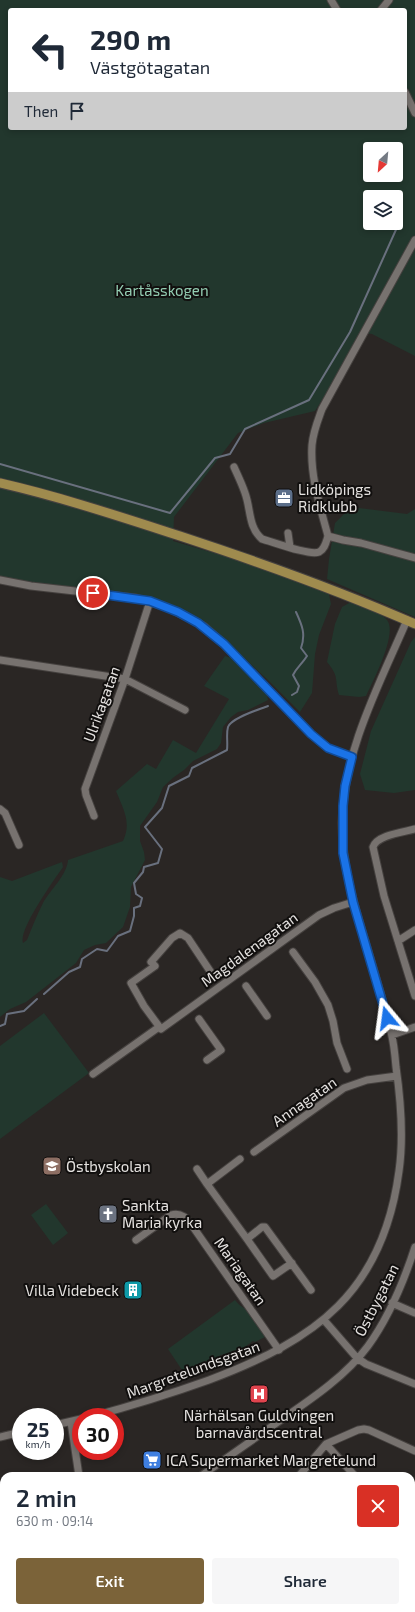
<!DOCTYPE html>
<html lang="en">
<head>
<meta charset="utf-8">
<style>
	:root { --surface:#fff; --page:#f6f6f7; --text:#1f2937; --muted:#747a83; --accent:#7b6339 }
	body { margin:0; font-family:"Exo 2",sans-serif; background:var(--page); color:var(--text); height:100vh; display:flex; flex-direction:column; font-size:15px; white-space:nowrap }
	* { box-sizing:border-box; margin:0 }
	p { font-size:13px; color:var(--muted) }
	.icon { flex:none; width:22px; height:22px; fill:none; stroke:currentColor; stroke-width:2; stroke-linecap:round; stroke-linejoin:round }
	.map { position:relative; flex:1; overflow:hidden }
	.drawer { position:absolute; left:0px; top:1472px; width:415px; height:140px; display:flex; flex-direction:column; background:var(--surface); border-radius:12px 12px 0 0; box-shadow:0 2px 6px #0003 }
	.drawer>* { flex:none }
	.hud { position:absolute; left:8px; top:8px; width:399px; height:122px; border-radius:4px; box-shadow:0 2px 6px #0003; background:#fff; color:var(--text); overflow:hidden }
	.needle { width:26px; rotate:206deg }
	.buttons { position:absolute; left:363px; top:142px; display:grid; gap:8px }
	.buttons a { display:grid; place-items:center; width:40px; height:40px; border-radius:4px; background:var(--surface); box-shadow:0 2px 6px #0003; font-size:20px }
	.speed { position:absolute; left:12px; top:1408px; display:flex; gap:8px; font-size:20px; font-weight:700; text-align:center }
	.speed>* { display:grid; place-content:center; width:52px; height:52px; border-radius:50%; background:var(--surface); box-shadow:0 2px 6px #0003; line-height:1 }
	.speed small { font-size:10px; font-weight:400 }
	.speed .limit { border:6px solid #d22; background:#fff; color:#111 }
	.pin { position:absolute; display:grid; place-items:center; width:34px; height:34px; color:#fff; margin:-17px; border:2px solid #fff; border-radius:50%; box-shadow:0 1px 4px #0007 }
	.me { position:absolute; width:44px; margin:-22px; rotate:344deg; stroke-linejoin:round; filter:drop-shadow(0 0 3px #0008) }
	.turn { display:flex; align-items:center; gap:14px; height:84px; padding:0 16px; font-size:18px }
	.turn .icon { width:52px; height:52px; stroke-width:2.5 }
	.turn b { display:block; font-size:28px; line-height:34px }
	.then { display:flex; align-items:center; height:38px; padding:0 16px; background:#0003; gap:8px; font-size:15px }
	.round { display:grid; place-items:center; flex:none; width:42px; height:42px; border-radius:4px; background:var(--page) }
	.summary { display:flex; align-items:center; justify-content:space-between; height:68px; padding:0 16px }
	h1 { font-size:24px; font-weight:600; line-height:30px }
	.action { display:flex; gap:8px; margin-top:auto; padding:8px 16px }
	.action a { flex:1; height:46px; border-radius:4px; background:var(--accent); color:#fff; font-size:16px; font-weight:600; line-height:46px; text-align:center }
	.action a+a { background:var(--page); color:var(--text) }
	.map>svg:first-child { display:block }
</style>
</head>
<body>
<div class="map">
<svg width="415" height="1612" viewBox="0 0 415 1612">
	<rect width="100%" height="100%" fill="#2a2624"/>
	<!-- green -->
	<path fill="#22372d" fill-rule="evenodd" d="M0,0H415V356L372,334L365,333L315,411L264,423L238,433L174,517L173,541L248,563L329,594L331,604L319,635L315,654L312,693L300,712L269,681L207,624L167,604L137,595L32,582L0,577ZM10,10H405V128H10ZM370,149H396V175H370ZM370,197H396V223H370Z
		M351,507L407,514L415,509V617L327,579L329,559L335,523Z
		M351,602C360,606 381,612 387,620C398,633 373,681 366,696L359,697L339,695C334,678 340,678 327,662L335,624L342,607Z
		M415,637V790L394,793L365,790L360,774L371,731L411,642Z
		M225,656L232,658L267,694L268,700L248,710L238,712L231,717L223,727L221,743L217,749L193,761L184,770L174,777L163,787L157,802L140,826V841L144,852L145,860L131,887L130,907L123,927L106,943L95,945L84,950L76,963L44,988L26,1002L10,1009L0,1017V877L12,881L62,862L63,867C54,880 18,930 23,943L27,940C32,927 37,915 43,903C51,889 67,875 68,860L123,841C132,822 123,809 116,791L147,764L156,769L173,740L196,753L229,699L204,686Z
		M44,1013L89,1073L0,1139V1046Z
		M46,1204L68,1233L53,1245L31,1215Z
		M235,1300C242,1309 247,1308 253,1314C259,1321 262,1329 265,1337L255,1342L253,1341L242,1349L239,1348L229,1354C221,1353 217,1358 211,1363L205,1361C198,1366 191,1368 184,1373L168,1349Z"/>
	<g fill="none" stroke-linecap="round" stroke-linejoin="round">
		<!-- stream -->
		<path stroke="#69707e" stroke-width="2" d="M0,464L170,513L215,458L230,454L245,429L309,400L350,332L399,223
			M292,695L297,692L299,686L293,675C297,667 302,664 307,656L301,648C306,634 302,625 296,612
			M44,994L69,972L80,967L82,959L97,949L107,951L118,936L130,931L134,916V908L140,906L142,898L136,894L134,883L143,872L144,867L158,863L162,849L145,827L162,808L169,786L189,776L192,768L227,750C228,742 226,734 228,727C231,718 258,710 268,706
			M0,1026L5,1024L7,1014L24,1011L37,999"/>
		<defs>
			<path id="minor" d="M331,0L337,10
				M381,10L389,0
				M405,92L415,113
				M415,240L322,409C318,420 313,432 312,445C310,476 320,506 328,536L343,540L361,543L415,558
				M234,467C238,476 242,484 245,493C251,509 248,527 262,539C273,542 310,556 319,552C325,549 326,542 328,536
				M288,533L290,547
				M0,580L31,586L136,598L166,607L189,618L205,627L224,644L311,734L328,748L352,757
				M0,660L125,679L185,710
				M0,809L5,813L19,845
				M94,816L86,795L85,789L125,679L150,601
				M415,829C404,832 377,835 373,847L384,896L415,996
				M398,941L415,930
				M293,952L315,982L328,1005L333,1021L337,1043L347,1069
				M212,974L188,938L180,933L172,938L151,962L155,966L131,983L144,1006L161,1029L319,915L334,908L353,902
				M246,986L267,1016
				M199,1019L221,1050L207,1060
				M392,1035L415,1027
				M93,1074L159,1027
				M254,1152L344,1088L367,1080L397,1076
				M240,1159L207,1184L247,1239
				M197,1169L207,1184
				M136,1240L171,1215C180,1212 186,1217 191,1224L279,1350
				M292,1263L273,1276L247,1239L262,1227H265L311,1290
				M392,1303L415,1313
				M324,1320L357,1358L366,1364L415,1384
				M90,1417C131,1406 170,1394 209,1380C316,1340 383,1292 399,1171C404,1136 401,1102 396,1067C395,1055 394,1043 391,1032C383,1001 374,971 365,941C353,902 342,864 342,823C343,752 379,685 407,620
				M71,1422L79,1476
				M55,1425L81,1419
				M0,1437L21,1432
				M326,1444L355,1476
				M201,1476C227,1458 252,1440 278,1422C310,1400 345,1377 368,1346C389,1317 404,1281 415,1247
				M299,1476L326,1444L358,1430L364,1429L369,1430L415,1451
				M0,1509L4,1508
				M411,1538L415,1542
				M175,1608L179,1612
				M367,1608L370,1612
				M2,1612L8,1608"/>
			<path id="major" d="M0,483C61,497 121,517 180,536C259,562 338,590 415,624"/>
		</defs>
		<!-- minor casing -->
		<use href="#minor" stroke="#45413f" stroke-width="9"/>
		<!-- major casing -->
		<use href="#major" stroke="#45413f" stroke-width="11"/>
		<!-- minor -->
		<use href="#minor" stroke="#77726f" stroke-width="7"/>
		<!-- major -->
		<use href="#major" stroke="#9f8b4e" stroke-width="9"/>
	</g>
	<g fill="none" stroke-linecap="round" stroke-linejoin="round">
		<defs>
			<path id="route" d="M93,593L150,601L178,612L198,623L224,644L311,734L328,748L352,757L345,786L343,806V853L353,902L387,1018"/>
		</defs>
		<!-- route casing -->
		<use href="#route" stroke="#114b97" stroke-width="10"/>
		<!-- route -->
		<use href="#route" stroke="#1a73e8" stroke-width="7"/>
	</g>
	<!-- icons -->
	<defs>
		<symbol id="office-square" viewBox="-11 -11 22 22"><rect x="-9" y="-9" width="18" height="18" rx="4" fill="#5c6f8a" stroke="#110f0e"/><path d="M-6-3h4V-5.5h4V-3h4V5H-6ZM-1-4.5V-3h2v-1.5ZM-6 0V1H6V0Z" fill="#fff"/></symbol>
		<symbol id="school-square" viewBox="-11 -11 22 22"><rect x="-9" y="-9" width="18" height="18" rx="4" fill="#8d6e63" stroke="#110f0e"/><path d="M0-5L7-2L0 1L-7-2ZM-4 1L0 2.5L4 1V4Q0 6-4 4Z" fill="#fff"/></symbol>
		<symbol id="church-square" viewBox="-11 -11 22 22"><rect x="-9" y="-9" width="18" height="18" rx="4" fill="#6b7280" stroke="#110f0e"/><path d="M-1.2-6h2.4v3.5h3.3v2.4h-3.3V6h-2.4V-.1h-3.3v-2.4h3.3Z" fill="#fff"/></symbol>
		<symbol id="building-square" viewBox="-11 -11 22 22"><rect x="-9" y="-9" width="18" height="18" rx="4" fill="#0f9aa8" stroke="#110f0e"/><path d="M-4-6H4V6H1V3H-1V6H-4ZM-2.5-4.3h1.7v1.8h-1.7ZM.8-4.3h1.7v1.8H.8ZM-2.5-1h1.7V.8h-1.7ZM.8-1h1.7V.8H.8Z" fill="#fff"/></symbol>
		<symbol id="hospital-square" viewBox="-11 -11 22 22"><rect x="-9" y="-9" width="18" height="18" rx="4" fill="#e0444e" stroke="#110f0e"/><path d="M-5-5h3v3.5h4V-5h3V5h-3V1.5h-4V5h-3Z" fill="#fff"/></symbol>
		<symbol id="supermarket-square" viewBox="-11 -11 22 22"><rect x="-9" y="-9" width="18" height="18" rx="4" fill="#3f7fe0" stroke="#110f0e"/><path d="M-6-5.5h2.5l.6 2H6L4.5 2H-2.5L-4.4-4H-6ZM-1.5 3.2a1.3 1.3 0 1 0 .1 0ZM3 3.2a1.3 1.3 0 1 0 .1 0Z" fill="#fff"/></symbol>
	</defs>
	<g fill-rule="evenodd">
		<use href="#office-square" x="273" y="487" width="22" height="22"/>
		<use href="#school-square" x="41" y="1155" width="22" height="22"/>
		<use href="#church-square" x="97" y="1203" width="22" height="22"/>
		<use href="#building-square" x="122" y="1279" width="22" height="22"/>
		<use href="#hospital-square" x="248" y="1383" width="22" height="22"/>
		<use href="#supermarket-square" x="141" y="1449" width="22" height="22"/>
	</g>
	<g text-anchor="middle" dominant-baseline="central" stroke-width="4" stroke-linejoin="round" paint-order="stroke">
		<!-- park labels -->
		<g font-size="15" fill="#94ceb3" stroke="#110f0e">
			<text x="162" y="290">Kartåsskogen</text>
		</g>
		<!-- poi labels -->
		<g font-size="15" fill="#e4e1df" stroke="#110f0e" text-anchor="start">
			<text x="298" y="489">Lidköpings<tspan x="298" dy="17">Ridklubb</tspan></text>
			<text x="66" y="1166">Östbyskolan</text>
			<text x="122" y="1205">Sankta<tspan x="122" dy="17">Maria kyrka</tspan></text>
			<text x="119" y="1290" text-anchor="end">Villa Videbeck</text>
			<text x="259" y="1415" text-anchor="middle">Närhälsan Guldvingen<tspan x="259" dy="17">barnavårdscentral</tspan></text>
			<text x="166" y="1460">ICA Supermarket Margretelund</text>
		</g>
		<!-- street labels -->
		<g font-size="15" fill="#e4e1df" stroke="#110f0e">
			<text transform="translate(101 704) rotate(-70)">Ulrikagatan</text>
			<text transform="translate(249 949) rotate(-36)">Magdalenagatan</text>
			<text transform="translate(304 1101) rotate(-35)">Annagatan</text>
			<text transform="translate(241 1271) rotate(55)">Mariagatan</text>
			<text transform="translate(376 1300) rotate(-63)">Östbygatan</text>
			<text transform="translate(193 1369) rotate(-20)">Margretelundsgatan</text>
		</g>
	</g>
</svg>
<div class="buttons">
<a><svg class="needle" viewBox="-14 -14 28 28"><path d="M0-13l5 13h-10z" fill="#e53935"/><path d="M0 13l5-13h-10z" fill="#747a83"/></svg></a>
<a><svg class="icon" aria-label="layers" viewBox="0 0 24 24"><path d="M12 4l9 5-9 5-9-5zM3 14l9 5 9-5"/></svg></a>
</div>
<div class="speed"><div>25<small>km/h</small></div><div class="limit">30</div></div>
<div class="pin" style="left:93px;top:593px;background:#d93025"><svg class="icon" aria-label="arrive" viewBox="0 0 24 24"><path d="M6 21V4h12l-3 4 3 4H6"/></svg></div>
<svg class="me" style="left:387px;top:1018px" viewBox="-20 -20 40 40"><path d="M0-17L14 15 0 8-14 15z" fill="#1a73e8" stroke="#fff" stroke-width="4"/></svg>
<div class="hud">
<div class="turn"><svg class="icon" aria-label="left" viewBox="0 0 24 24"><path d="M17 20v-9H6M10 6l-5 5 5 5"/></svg><div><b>290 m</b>Västgötagatan</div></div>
<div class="then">Then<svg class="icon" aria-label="arrive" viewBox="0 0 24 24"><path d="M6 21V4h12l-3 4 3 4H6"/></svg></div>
</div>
<section class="drawer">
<div class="summary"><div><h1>2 min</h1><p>630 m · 09:14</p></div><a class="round" style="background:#d93025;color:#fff"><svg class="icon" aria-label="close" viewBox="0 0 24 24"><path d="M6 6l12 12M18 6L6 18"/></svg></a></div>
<div class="action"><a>Exit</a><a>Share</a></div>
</section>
</div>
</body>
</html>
